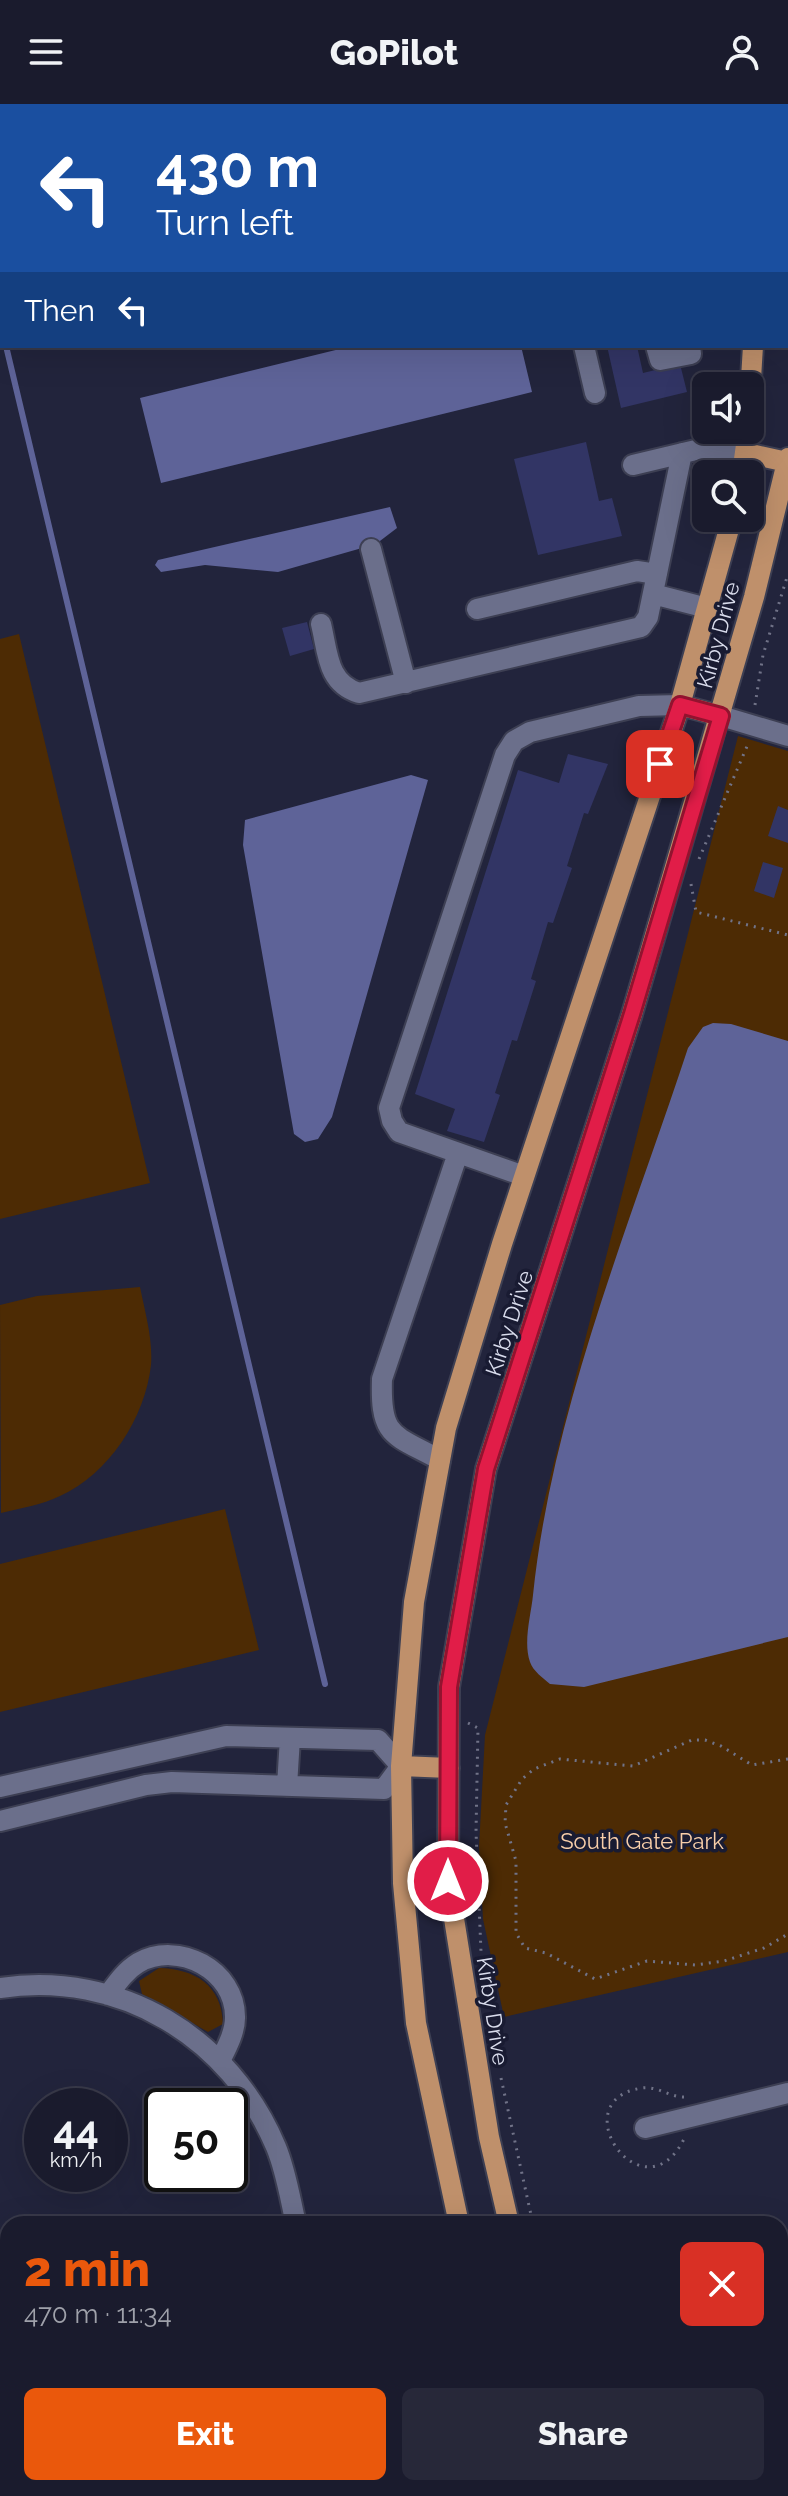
<!DOCTYPE html>
<html lang="en">
<head>
<meta charset="utf-8">
<style>
	:root { --surface:#1a1b2d; --page:#272839; --text:#f1f3f6; --muted:#9fa1aa; --line:#383949; --accent:#ea580c }
	body { margin:0; font-family:Raleway,sans-serif; background:var(--page); color:var(--text); height:100vh; display:flex; flex-direction:column; font-size:30px; white-space:nowrap }
	* { box-sizing:border-box; margin:0 }
	p { font-size:26px; color:var(--muted) }
	.icon { flex:none; width:44px; height:44px; fill:none; stroke:currentColor; stroke-width:2; stroke-linecap:round; stroke-linejoin:round }
	.map { position:relative; flex:1; overflow:hidden }
	.drawer { position:absolute; left:0px; top:2112px; width:788px; height:280px; display:flex; flex-direction:column; background:var(--surface); border-radius:24px 24px 0 0; box-shadow:0 8px 32px #0002,0 0 0 2px var(--line) }
	.drawer>* { flex:none }
	.guide { position:absolute; left:0px; top:0px; width:788px; height:244px; box-shadow:0 8px 32px #0002,0 0 0 2px var(--line); background:#1a4fa0; color:#fff; overflow:hidden }
	.fabs { position:absolute; left:692px; top:268px; display:grid; gap:16px }
	.fabs a { display:grid; place-items:center; width:72px; height:72px; border-radius:12px; background:var(--surface); box-shadow:0 8px 32px #0002,0 0 0 2px var(--line); font-size:40px }
	.speed { position:absolute; left:24px; top:1984px; display:flex; gap:16px; font-size:40px; font-weight:700; text-align:center }
	.speed>* { display:grid; place-content:center; width:104px; height:104px; border-radius:50%; background:var(--surface); box-shadow:0 8px 32px #0002,0 0 0 2px var(--line); line-height:1 }
	.speed small { font-size:20px; font-weight:400 }
	.speed .limit { border:4px solid #111; border-radius:12px; background:#fff; color:#111 }
	.pin { position:absolute; display:grid; place-items:center; width:68px; height:68px; color:#fff; margin:-34px; border-radius:16px; box-shadow:0 4px 12px #0006 }
	.me { position:absolute; width:88px; margin:-44px; rotate:0deg; stroke-linejoin:round; filter:drop-shadow(0 0 6px #0008) }
	.turn { display:flex; align-items:center; gap:28px; height:168px; padding:0 24px; font-size:36px }
	.turn .icon { width:104px; height:104px; stroke-width:2.5 }
	.turn b { display:block; font-size:56px; line-height:68px }
	.then { display:flex; align-items:center; height:76px; padding:0 24px; background:#0003; gap:16px; font-size:30px }
	.round { display:grid; place-items:center; flex:none; width:84px; height:84px; border-radius:12px; background:var(--page) }
	.summary { display:flex; align-items:center; justify-content:space-between; height:136px; padding:0 24px }
	h1 { font-size:48px; font-weight:800; line-height:60px; color:var(--accent) }
	.cta { display:flex; gap:16px; margin-top:auto; padding:16px 24px }
	.cta a { flex:1; height:92px; border-radius:12px; background:var(--accent); color:#fff; font-size:32px; font-weight:800; line-height:92px; text-align:center }
	.cta a+a { background:var(--page); color:var(--text) }
	header { display:flex; justify-content:space-between; align-items:center; height:104px; padding:0 24px; background:var(--surface); font-size:36px; font-weight:800 }
	.map>svg:first-child { display:block }
</style>
</head>
<body>
<header><svg class="icon" aria-label="menu" viewBox="0 0 24 24"><path d="M4 6h16M4 12h16M4 18h16"/></svg>GoPilot<svg class="icon" aria-label="person" viewBox="0 0 24 24"><circle cx="12" cy="8" r="4"/><path d="M4 21q1-7 8-7t8 7"/></svg></header>
<div class="map">
<svg width="788" height="2392" viewBox="0 0 788 2392">
	<rect width="100%" height="100%" fill="#22243c"/>
	<!-- green -->
	<path fill="#4d2b04" d="M19,530L150,1079L0,1115V535Z
		M738,632L788,647V1848L504,1913L483,1815L479,1743L485,1631Z
		M140,1183C145,1208 153,1235 151,1261C145,1314 109,1370 60,1392C42,1401 21,1404 1,1409L0,1201L37,1192Z
		M225,1405L259,1546L0,1608V1460Z
		M159,1864C195,1865 222,1881 223,1920L208,1928L142,1890L139,1877Z"/>
	<!-- water -->
	<path fill="#5e6398" d="M352,242H521L532,288L161,379L140,294Z
		M390,403L397,424L376,440L278,468L205,461L161,468L155,461L158,456Z
		M411,671L428,676L332,1013L318,1035L305,1038L294,1030L243,741L245,716Z
		M713,919L731,920L788,937V1533L584,1583L550,1580C543,1574 533,1567 530,1558C523,1538 531,1511 533,1491C552,1307 630,1120 688,944L703,923Z"/>
	<g fill="none" stroke-linecap="round" stroke-linejoin="round">
		<!-- stream -->
		<path stroke="#5e6398" stroke-width="6" d="M0,217L2,225
			M6,242L325,1580"/>
	</g>
	<!-- building -->
	<path fill="#323565" d="M607,242H637L643,269L680,260L687,288L621,304Z
		M586,338L599,397L612,394L622,432L538,451L514,355Z
		M307,518L314,545L290,552L282,524Z
		M568,650L608,660L588,710L584,709L567,762L572,764L553,819L548,818L531,875L536,877L517,937L512,936L495,989L500,991L484,1038L447,1027L455,1005L415,990L518,666L559,679Z
		M778,702L788,706V739L768,732Z
		M763,758L783,764L774,794L754,787Z"/>
	<g fill="none" stroke-linecap="round" stroke-linejoin="round">
		<defs>
			<path id="minor" d="M11,0L12,2
				M319,0V2
				M524,0V2
				M682,2L691,0
				M584,242L595,289
				M656,242L660,256L691,250L690,242
				M633,361L700,345L746,349
				M371,445L406,579
				M653,490L707,504
				M477,505L637,467L657,470
				M321,520C328,549 327,579 359,589L641,523L648,513L682,349
				M721,612L788,632
				M524,1072L399,1028L392,1017L389,1004L505,651L514,637L530,628L639,602L680,601
				M440,1356C393,1330 380,1334 382,1275L458,1049
				M287,1682L290,1634
				M0,1683L226,1632L378,1636L401,1662L384,1685L172,1678L146,1681L0,1717
				M0,1884C120,1866 230,1933 276,2043C286,2067 290,2094 296,2120
				M108,1891C117,1879 125,1867 138,1859C178,1836 236,1866 235,1914C235,1928 227,1943 221,1955
				M645,2024L788,1989
				M0,2235L8,2236
				M780,2263L788,2261
				M50,2384L51,2392
				M728,2384L730,2392
				M122,2392L151,2384"/>
			<path id="major" d="M750,0V2
				M750,291L753,242
				M746,349L787,358
				M742,370L748,326
				M680,601L721,612
				M401,1662L449,1664
				M459,2120L416,1919L403,1779L401,1662L414,1498L446,1324L502,1140L680,601L732,414
				M509,2120L489,2033L448,1777L449,1583L486,1365L632,910L754,493L788,354
				M523,2384L525,2392
				M572,2384L574,2392"/>
		</defs>
		<!-- minor casing -->
		<use href="#minor" stroke="#3d3f53" stroke-width="24"/>
		<!-- major casing -->
		<use href="#major" stroke="#3d3f53" stroke-width="24"/>
		<!-- path -->
		<path stroke="#717388" stroke-width="3" stroke-dasharray="2 6" stroke-linecap="butt" d="M755,601L763,551L788,470
			M699,755L748,640
			M691,780L696,808L788,831
			M468,1619L478,1624L476,1728L481,1848
			M788,1655L752,1661L721,1642L705,1636H692L633,1662L560,1655L534,1665L522,1675L506,1701L505,1719L516,1757V1829L525,1844L546,1849L595,1875L647,1857L695,1861L724,1857L764,1844L788,1830
			M501,1974L533,2120
			M684,1993C669,1993 658,1982 642,1984C560,1996 643,2116 684,2035"/>
		<!-- minor -->
		<use href="#minor" stroke="#6b6f8b" stroke-width="20"/>
		<!-- major -->
		<use href="#major" stroke="#bf906b" stroke-width="20"/>
	</g>
	<g fill="none" stroke-linecap="round" stroke-linejoin="round">
		<defs>
			<path id="route" d="M448,1777L449,1583L486,1365L632,910L721,612L680,601L660,660"/>
		</defs>
		<!-- route casing -->
		<use href="#route" stroke="#92132f" stroke-width="20"/>
		<!-- route -->
		<use href="#route" stroke="#e11d48" stroke-width="14"/>
	</g>
	<g text-anchor="middle" dominant-baseline="central" stroke-width="7" stroke-linejoin="round" paint-order="stroke">
		<!-- street labels -->
		<g font-size="22" fill="#d9dcec" stroke="#191b32">
			<text transform="translate(718 531) rotate(-75)">Kirby Drive</text>
			<text transform="translate(509 1219) rotate(-72)">Kirby Drive</text>
			<text transform="translate(493 1907) rotate(81)">Kirby Drive</text>
		</g>
		<!-- park labels -->
		<g font-size="22" fill="#f8cea9" stroke="#191b32">
			<text x="642" y="1737">South Gate Park</text>
		</g>
	</g>
</svg>
<div class="fabs">
<a><svg class="icon" aria-label="sound" viewBox="0 0 24 24"><path d="M4 9h4l5-4v14l-5-4H4zM17 9q2 3 0 6"/></svg></a>
<a><svg class="icon" aria-label="search" viewBox="0 0 24 24"><circle cx="10" cy="10" r="6"/><path d="M15 15l6 6"/></svg></a>
</div>
<div class="speed"><div>44<small>km/h</small></div><div class="limit">50</div></div>
<div class="pin" style="left:660px;top:660px;background:#d93025"><svg class="icon" aria-label="arrive" viewBox="0 0 24 24"><path d="M6 21V4h12l-3 4 3 4H6"/></svg></div>
<svg class="me" style="left:448px;top:1777px" viewBox="-20 -20 40 40"><circle r="17" fill="#e11d48" stroke="#fff" stroke-width="3"/><path d="M0-11L8 9 0 5-8 9z" fill="#fff"/></svg>
<div class="guide">
<div class="turn"><svg class="icon" aria-label="left" viewBox="0 0 24 24"><path d="M17 20v-9H6M10 6l-5 5 5 5"/></svg><div><b>430 m</b>Turn left</div></div>
<div class="then">Then<svg class="icon" aria-label="left" viewBox="0 0 24 24"><path d="M17 20v-9H6M10 6l-5 5 5 5"/></svg></div>
</div>
<section class="drawer">
<div class="summary"><div><h1>2 min</h1><p>470 m · 11:34</p></div><a class="round" style="background:#d93025;color:#fff"><svg class="icon" aria-label="close" viewBox="0 0 24 24"><path d="M6 6l12 12M18 6L6 18"/></svg></a></div>
<div class="cta"><a>Exit</a><a>Share</a></div>
</section>
</div>
</body>
</html>
